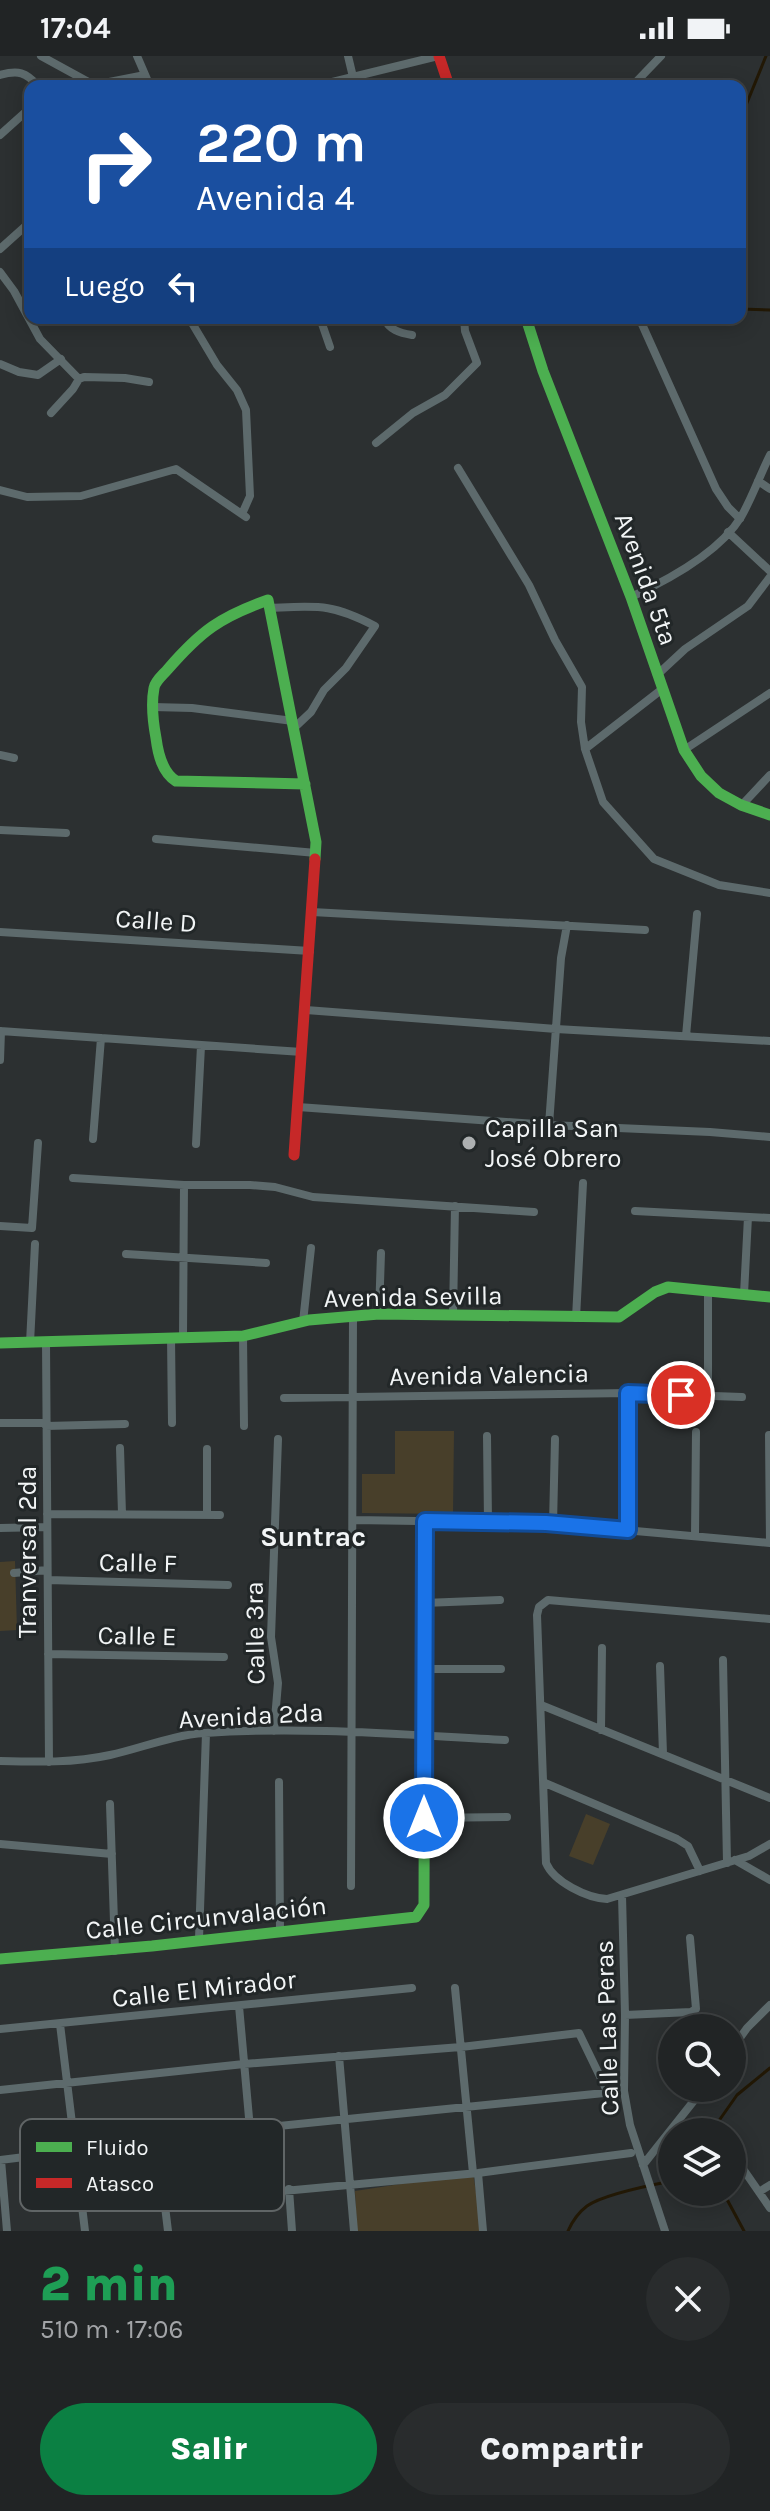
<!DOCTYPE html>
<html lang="es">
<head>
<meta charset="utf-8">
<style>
	:root { --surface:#212425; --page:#292c2d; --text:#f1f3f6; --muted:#a2a4a7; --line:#3e4142; --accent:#0b8043 }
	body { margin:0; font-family:Karla,sans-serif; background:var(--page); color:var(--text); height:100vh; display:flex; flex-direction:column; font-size:30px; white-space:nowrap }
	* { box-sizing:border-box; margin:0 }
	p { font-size:26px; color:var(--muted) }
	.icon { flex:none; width:44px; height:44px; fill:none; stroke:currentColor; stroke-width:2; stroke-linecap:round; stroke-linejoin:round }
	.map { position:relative; height:2175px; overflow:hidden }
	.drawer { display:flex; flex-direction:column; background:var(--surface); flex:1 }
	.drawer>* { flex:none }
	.hud { position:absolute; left:24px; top:24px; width:722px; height:244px; border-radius:16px; box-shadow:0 4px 20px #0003,0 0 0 2px var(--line); background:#1a4fa0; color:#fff; overflow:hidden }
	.controls { position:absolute; left:658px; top:1958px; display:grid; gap:16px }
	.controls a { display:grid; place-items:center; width:88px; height:88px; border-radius:50%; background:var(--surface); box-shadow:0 4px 20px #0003,0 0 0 2px var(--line); font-size:40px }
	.pin { position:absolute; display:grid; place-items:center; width:68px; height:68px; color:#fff; margin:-34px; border:4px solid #fff; border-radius:50%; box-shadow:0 2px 8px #0007 }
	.me { position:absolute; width:88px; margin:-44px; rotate:0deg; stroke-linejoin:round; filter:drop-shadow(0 0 6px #0008) }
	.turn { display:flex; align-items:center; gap:28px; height:168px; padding:0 40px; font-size:36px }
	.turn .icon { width:104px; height:104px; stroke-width:2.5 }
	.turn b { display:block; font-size:56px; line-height:68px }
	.then { display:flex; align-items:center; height:76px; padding:0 40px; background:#0003; gap:16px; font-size:30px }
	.round { display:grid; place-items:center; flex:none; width:84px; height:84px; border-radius:42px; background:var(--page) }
	.head { display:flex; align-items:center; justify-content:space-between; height:136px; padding:0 40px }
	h1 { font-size:48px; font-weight:800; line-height:60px; color:#1e9e55 }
	.cta { display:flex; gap:16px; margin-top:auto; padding:16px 40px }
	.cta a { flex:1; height:92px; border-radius:48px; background:var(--accent); color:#fff; font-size:32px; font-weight:800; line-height:92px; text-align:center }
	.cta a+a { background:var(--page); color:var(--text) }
	.status { display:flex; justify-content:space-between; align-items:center; height:56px; padding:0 40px; background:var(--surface); direction:ltr }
	.status svg { height:22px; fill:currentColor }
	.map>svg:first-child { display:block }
</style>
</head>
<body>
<div class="status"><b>17:04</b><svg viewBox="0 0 49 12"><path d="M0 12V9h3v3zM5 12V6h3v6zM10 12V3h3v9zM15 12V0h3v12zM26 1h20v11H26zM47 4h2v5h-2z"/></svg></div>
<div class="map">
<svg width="770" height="2175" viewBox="0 0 770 2175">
	<rect width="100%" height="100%" fill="#2c3031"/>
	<!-- green -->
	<path fill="#483f2a" d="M395,1375H454L453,1458L362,1457V1418H395Z
		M15,1505L17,1574L0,1575V1506Z
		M586,1758L610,1768L593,1809L569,1800Z
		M473,2117L482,2175H357L355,2135Z"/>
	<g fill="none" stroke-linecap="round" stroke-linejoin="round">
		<!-- stream -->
		<path stroke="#221805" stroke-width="3" d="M740,64L766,0
			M740,253L770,254
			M711,2076L737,2039L770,2012
			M723,2136L744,2175
			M568,2175C572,2166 579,2156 587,2150C604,2138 651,2129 672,2125"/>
		<!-- street -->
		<path stroke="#5d6a6c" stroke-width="8" d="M41,0L94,29L145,19
			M137,0L150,30
			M348,0L353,21
			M0,19C18,14 26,16 38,30
			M316,30L438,0
			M628,30L637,25L661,0
			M0,79L30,52
			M0,193L30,166
			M0,216L14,235L40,283L79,323
			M189,262L217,309L237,334L246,354L250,440L242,458
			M264,262V263
			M320,262L330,291
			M384,262C389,274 400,277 412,279
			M641,266L716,433L728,451L740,463
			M0,308L19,316L38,319L61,303
			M51,357L73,333L79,323L84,321L125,322L149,326
			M376,387L413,357L445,339L477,307L465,275L464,262
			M458,412L529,529L555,584L582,631L581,666L585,693L603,746L654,803L719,829L770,837
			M758,425L770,433
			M0,434L27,441L81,440L176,413L246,461
			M728,476L770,515
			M631,541C668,524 719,497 741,461C752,442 760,419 770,399
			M269,552C318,550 331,547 375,570L346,612L324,634L311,656L294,672
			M657,619L685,593L748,550L770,521
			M153,651L192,652L293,665
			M585,693L661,634
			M684,694L770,637
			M0,699L14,702
			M741,750L770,719
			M0,774L66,777
			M156,783L316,797
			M312,856L645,874
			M0,876L310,895
			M306,954L556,973L770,985
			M0,975L302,996
			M686,980L697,858
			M0,1004L1,975
			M298,1051L549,1069L710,1076L770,1081
			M549,1069L561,902L567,869
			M93,1083L101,982
			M196,1088L201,990
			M73,1122L184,1129H250L275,1131L313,1141L534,1156
			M635,1155L770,1162
			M0,1170L32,1172L38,1087
			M126,1198L266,1207
			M744,1238L748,1161
			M379,1258L381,1197
			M453,1259L455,1150
			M576,1262L583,1127
			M303,1266L311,1192
			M243,1280L244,1370
			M171,1281L172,1367
			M183,1281L184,1129
			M46,1286L49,1706
			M30,1287L35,1188
			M628,1337V1474
			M708,1339V1235
			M284,1342L628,1337L742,1341
			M0,1367H46
			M46,1370L125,1368
			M487,1380L488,1466
			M120,1392L122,1458
			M47,1458L220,1459
			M207,1459V1393
			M354,1464L546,1467L770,1487L769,1379
			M553,1468L555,1383
			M0,1472L47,1471
			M695,1480L696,1376
			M14,1517L47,1514
			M48,1524L228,1529
			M424,1547L500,1544
			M770,1563L548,1544L539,1551L537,1559L546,1807C554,1826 587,1842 607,1843L749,1800L770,1788
			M48,1598L224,1601
			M723,1604L727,1807
			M660,1610L663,1698
			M424,1613H501
			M541,1649L770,1742
			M601,1674L602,1592
			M274,1675L278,1627L271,1581L278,1383
			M0,1705C37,1706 74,1707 110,1699C142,1692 172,1679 205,1677C305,1670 406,1679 505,1684
			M279,1726L280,1876
			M545,1727L677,1783L688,1790L700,1815
			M110,1748L115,1895
			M424,1762L507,1761
			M0,1788L112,1798
			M735,1804L770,1824
			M351,1830L353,1260
			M622,1839L625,1959L624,2035L630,2069L665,2175
			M199,1883L206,1677
			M455,1932L473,2117
			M239,1950L250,2073
			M625,1959L691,1956L696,1953L690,1882
			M60,1968L85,2175
			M0,1973L412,1932
			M732,1993L747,1972L770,1949
			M339,2000L354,2175
			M0,2034L244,2008L461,1991L579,1977L608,2037
			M157,2085L168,2175
			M732,2097L770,2152
			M0,2104L250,2073L624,2035
			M1,2104L7,2175
			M643,2109L704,2032
			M478,2117L483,2175
			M289,2133L292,2175
			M759,2136L770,2129
			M164,2146L478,2117L631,2097"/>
		<!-- fast -->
		<path stroke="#4caf50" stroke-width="11" d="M526,262L543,315L631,541L684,694L701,720L719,737L741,749L770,759
			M305,728L176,725C162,716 158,698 156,682C153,666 151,648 154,632C155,625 163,619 168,613C201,575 220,561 268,544L316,786L315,803
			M0,1287L243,1280L309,1264L379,1258L619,1261L655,1236L668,1231L770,1241
			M0,1903L152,1890L416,1861L424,1849L425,1465"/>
		<!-- jam -->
		<path stroke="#c62828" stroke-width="11" d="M439,0L449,30
			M294,1099L315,803"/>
	</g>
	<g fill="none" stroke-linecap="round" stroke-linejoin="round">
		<defs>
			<path id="route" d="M424,1762L425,1465L546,1467L628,1474V1337L681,1339"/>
		</defs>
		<!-- route casing -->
		<use href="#route" stroke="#114b97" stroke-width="20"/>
		<!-- route -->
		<use href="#route" stroke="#1a73e8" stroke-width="14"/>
	</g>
	<!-- markers -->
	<circle fill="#adb0b1" stroke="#222728" stroke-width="3" cx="469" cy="1087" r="8"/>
	<g text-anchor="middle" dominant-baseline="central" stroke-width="6" stroke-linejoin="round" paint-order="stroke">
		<!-- street labels -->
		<g font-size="26" fill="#f2f5f6" stroke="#222728">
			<text transform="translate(646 523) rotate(70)">Avenida 5ta</text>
			<text transform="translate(156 865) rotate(4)">Calle D</text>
			<text transform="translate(413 1241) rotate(-1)">Avenida Sevilla</text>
			<text transform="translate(489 1319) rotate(-1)">Avenida Valencia</text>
			<text transform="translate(27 1496) rotate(-90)">Tranversal 2da</text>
			<text transform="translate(138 1507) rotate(1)">Calle F</text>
			<text transform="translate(255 1577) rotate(-91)">Calle 3ra</text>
			<text transform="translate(137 1580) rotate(1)">Calle E</text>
			<text transform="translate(251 1660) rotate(-3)">Avenida 2da</text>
			<text transform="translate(206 1862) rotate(-6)">Calle Circunvalación</text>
			<text transform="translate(204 1933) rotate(-6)">Calle El Mirador</text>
			<text transform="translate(607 1972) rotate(-92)">Calle Las Peras</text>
		</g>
		<!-- poi labels -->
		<g font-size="26" fill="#f2f5f6" stroke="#222728" text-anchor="start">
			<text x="485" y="1072">Capilla San<tspan x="485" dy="30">José Obrero</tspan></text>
		</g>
		<!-- neighbourhood labels -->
		<g font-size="28" font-weight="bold" fill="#f2f5f6" stroke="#222728">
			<text x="313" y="1480">Suntrac</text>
		</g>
	</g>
	<!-- legend -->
	<rect x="20" y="2063" width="264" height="92" rx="12" fill="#222728" stroke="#606566" stroke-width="2"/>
	<rect x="36" y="2086" width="36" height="10" fill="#4caf50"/>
	<rect x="36" y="2122" width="36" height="10" fill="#c62828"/>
	<g font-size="22" fill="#f2f5f6">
		<text x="86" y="2099">Fluido</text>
		<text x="86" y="2135">Atasco</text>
	</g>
</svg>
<div class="controls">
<a><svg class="icon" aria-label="search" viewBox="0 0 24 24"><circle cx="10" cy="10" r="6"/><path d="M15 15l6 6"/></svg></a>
<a><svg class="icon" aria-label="layers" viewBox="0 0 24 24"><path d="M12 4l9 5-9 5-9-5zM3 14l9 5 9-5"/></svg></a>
</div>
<div class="pin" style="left:681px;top:1339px;background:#d93025"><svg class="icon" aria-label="arrive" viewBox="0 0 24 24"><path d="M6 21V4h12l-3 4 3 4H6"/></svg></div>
<svg class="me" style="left:424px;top:1762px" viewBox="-20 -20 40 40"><circle r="17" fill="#1a73e8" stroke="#fff" stroke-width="3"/><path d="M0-11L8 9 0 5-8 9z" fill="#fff"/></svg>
<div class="hud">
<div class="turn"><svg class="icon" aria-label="right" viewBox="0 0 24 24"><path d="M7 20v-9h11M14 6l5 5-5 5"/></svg><div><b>220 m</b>Avenida 4</div></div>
<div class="then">Luego<svg class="icon" aria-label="left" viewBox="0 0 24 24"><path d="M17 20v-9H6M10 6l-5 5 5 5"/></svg></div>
</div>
</div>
<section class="drawer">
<div class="head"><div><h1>2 min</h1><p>510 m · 17:06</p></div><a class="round"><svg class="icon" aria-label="close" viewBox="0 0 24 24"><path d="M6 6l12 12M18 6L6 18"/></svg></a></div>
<div class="cta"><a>Salir</a><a>Compartir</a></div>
</section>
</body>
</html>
